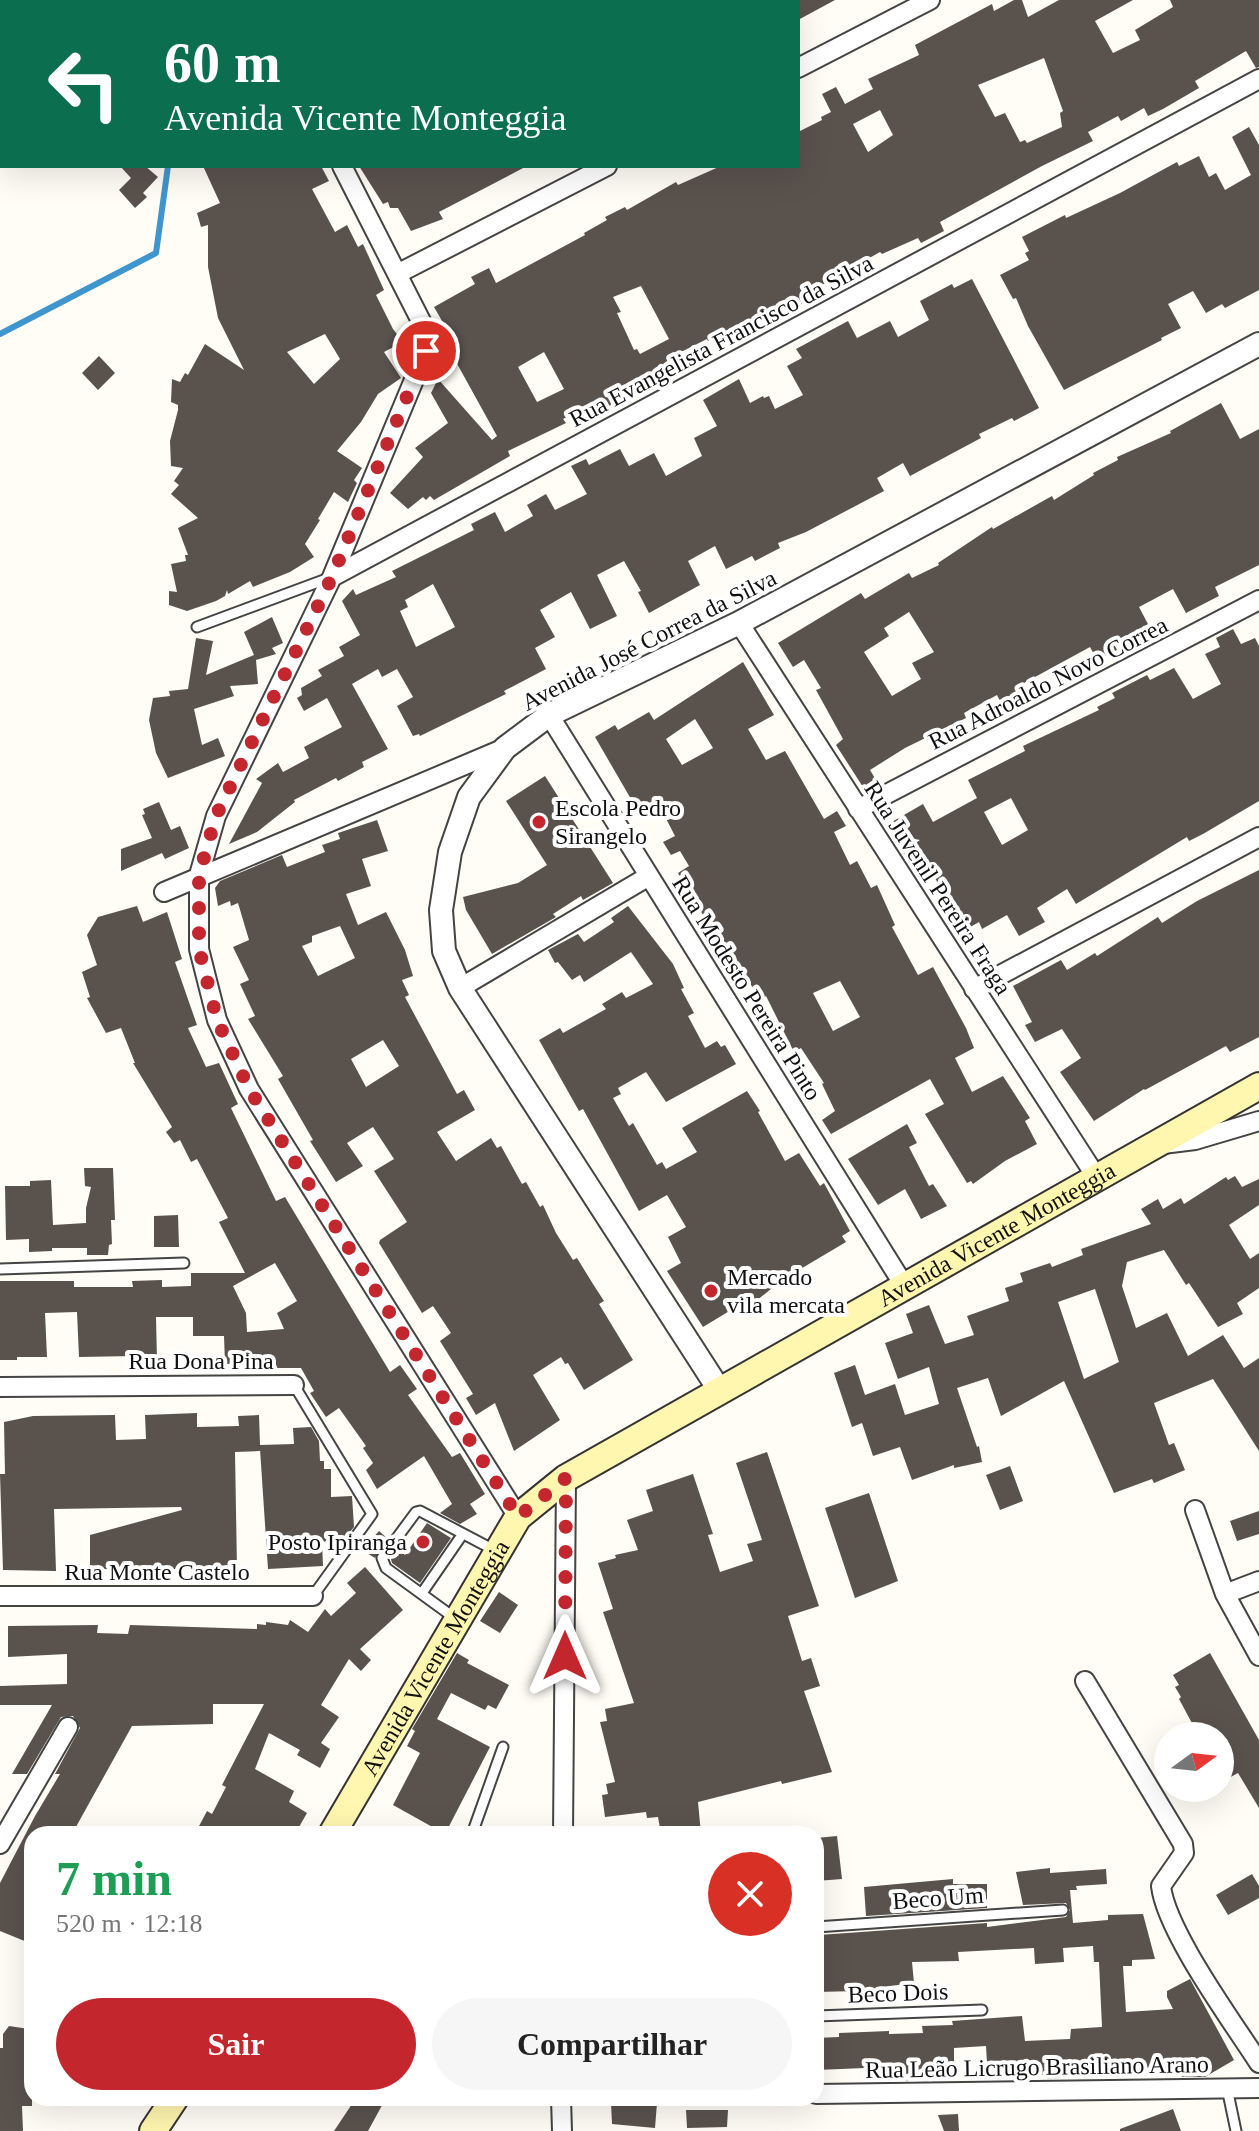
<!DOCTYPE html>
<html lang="pt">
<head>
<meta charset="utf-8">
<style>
	:root { --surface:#fff; --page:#f6f6f6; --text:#222; --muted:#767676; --accent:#c4262e }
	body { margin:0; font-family:"Times New Roman",serif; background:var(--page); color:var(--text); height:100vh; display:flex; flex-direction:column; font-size:30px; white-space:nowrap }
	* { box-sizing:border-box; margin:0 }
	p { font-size:26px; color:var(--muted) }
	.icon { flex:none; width:44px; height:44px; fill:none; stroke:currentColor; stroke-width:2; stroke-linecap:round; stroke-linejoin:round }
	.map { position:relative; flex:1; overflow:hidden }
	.sheet { position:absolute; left:24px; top:1826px; width:800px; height:280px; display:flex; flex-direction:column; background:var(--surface); border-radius:24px; box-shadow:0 8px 32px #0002 }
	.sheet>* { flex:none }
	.top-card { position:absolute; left:0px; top:0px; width:800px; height:168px; box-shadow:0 8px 32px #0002; background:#0b6e4f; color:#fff; overflow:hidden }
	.needle { width:52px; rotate:75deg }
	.controls { position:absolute; left:1154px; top:1722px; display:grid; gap:16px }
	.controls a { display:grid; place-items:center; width:80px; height:80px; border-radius:50%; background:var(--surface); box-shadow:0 8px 32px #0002; font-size:40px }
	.pin { position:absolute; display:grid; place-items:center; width:68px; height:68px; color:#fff; margin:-34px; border:4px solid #fff; border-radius:50%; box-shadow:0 2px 8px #0007 }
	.me { position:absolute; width:88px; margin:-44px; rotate:0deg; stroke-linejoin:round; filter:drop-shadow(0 0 6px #0008) }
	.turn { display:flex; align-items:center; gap:28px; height:168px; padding:0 32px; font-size:36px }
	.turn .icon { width:104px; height:104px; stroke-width:2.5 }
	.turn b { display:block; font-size:56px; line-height:68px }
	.round { display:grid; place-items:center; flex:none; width:84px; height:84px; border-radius:42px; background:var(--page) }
	.headline { display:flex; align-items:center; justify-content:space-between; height:136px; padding:0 32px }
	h1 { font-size:48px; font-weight:700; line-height:60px; color:#1e9e55 }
	.action { display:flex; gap:16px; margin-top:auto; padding:16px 32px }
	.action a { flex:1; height:92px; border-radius:48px; background:var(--accent); color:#fff; font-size:32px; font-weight:700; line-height:92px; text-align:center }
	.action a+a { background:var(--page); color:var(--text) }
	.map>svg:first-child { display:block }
</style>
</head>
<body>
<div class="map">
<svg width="1259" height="2131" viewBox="0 0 1259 2131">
	<rect width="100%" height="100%" fill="#fffdf5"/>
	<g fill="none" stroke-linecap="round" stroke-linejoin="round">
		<!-- stream -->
		<path stroke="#3f96cf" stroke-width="6" d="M278,2L279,0
			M0,334L156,253L168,166"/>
	</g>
	<!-- building -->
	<path fill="#5a524d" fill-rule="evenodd" d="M798,0H835L798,20Z
		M1014,0H1022L1028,17L1059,0H1133L1095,21L1113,53L1140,40L1135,30L1173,7L1170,0H1259V67L1256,68L1246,51L1195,81L1199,88L1163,109L1148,116L1144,108L1121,121L1118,116L1088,132L1093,141L1042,166L940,222L944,231L921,243L918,238L882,254L880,252L820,286L823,293L755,329L751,320L716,339L708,341L707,339L677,354L679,358L650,373L654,382L606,408L601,398L563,419L566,423L508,451L510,456L434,500L430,496L426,500L423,497L408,509L390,493L423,457L415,448L448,423L431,393L438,379L492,440L497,436L450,351L457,348L454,343L457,337L453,340L434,307L475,284L471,277L489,268L496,283L585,235L584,233L607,220L605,217L625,207L627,210L676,182L678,185L721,166H798V132L822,120L821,117L831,112L822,94L836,87L845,104L873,89L868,79L919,55L915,45L992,4L994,11ZM1044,58L1063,111L1060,113L1062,127L1027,143L1025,140L1020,142L1005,113L995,117L978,85ZM880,110L893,135L868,152L853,124ZM641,286L669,339L640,354L637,349L634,350L617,313L621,312L613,297ZM544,352L564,389L537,402L518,367Z
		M1249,127L1259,145V290L1225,308L1222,304L1206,313L1193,291L1168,304L1181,328L1161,338L1162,340L1064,390L1028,326L1016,298L1013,299L1000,275L1029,260L1025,253L1029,251L1022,237L1065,215L1066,218L1120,193L1177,162L1179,166L1199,156L1209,177L1216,173L1225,190L1251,175L1232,137Z
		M120,166H145L158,177L143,193L147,197L135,208L119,190L131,178Z
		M203,166H321L329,181L312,189L335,232L347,225L358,247L363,244L384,290L376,295L393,329L403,342L384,352L401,378L378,394L361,422L337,451L362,468L354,480L357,483L348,502L334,492L318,519L320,520L305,544L314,557L290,572L253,587L250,581L228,594L227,590L225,596L216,601L187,611L169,605V591L177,592L171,564L186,561L185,555H188L178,528L198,518L171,494L179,485L174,481L183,468L171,466L170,441L178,410V405L171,402L172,379L180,382L185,373L188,375L205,344L244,370L218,318L208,267V225L201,227L197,213L220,203ZM325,334L340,359L314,384L287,352Z
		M359,166H527L439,212L443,219L411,231L398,208H390L388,202L383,204Z
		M972,279L1039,408L1014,421L1012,418L979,434L981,438L910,476L903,463L877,478L884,491L806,532L778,543L780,548L755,561L752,556L726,569L715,546L688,561L700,585L649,613L638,592L641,591L624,561L597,575L617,616L590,629L571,592L540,610L555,637L535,648L546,669L504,691L506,694L420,736L419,734L413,736L397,706L413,697L397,669L382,677L378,669L352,684L388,749L362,762L364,767L338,781L336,778L294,800L295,802L257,832L229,844L262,783L256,779L278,763L283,772L309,758L304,747L342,727L327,698L304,711L297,698L302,695L301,688L322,676L318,670L344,656L339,647L360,635L342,601L353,589L356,595L396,577L392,571L474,530L471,524L495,512L505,532L533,516L527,505L546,494L555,510L587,494L571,466L586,459L589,465L620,449L629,466L654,453L666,476L702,456L694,438L717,426L703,400L739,379L750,403L763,396L764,398L769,396L775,409L803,395L787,366L802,358L796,349L848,321L857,338L890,321L898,337L929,320L920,301L952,284L954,288ZM433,584L455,627L416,647L400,611L408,607L405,600Z
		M99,356L115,373L98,390L82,373Z
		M1221,403L1240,439L1259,429V565L1215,587L1219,596L1186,613L1173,589L1139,607L1149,626L1114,644L1117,650L1097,660L1090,647L1024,683L1028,691L1002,705L997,695L964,713L966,718L905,748L870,770L876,780L863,787L836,745L843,739L816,690L821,688L804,660L793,667L778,643L861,593L865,599L909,573L912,578L939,565L938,563L992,527L993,529L1052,496L1054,500L1094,475L1093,473L1118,460L1117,457L1171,433L1170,431ZM909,612L934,652L912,663L921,679L892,696L864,652L889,636L884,628Z
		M272,617L283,643L272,648L276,654L256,660L258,684L230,686L234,696L194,709L202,745L218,738L225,756L168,778L156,753L149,720L153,698L170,696L169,691L188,689L196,638L213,641L206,675L254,655L244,632Z
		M1233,629L1241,644L1255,638L1259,646V801L1203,834L1189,841L1187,837L1076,904L1067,889L1037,908L1045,922L1019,936L1007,915L982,929L979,922L965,930L924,859L912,866L903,852L920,840L894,835L890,823L923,804L933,822L977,798L968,780L1025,751L1023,746L1099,710L1097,707L1115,698L1112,693L1147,675L1150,680L1174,668L1193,699L1221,684L1205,654L1220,647L1216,638ZM1011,798L1028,830L1002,845L984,812Z
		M743,662L774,715L748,729L766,760L785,751L824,819L837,811L846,826L834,832L850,865L857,861L871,888L877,885L895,925L892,927L918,975L933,967L966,1028L974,1048L955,1058L972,1092L1003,1076L1030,1118L1025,1121L1037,1144L1005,1161L973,1184L971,1181L967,1183L925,1114L944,1104L930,1079L831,1134L822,1120L835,1111L822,1084L824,1083L801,1048L794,1052L766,996L762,998L757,989L754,991L747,976L743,978L716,927L710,930L689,886L686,888L678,873L689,866L680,851L671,855L663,842L675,836L660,807L642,818L595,737L615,725L618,730L649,712L654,720ZM695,719L713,748L682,765L666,739ZM840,981L860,1017L833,1031L813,993Z
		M545,776L613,883L583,900L581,896L553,914L556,917L492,954L466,910L463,897L518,883L547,865L506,801Z
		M159,802L171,830L180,826L189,848L165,859L162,853L121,871V849L152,838L142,815L145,814L143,809Z
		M377,820L388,851L362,859L371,886L346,894L358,925L386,912L405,950L413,976L402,980L409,995L405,997L457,1094L464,1090L475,1110L437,1132L456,1161L491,1138L497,1148L501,1146L522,1184L526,1182L540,1207L543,1205L556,1233L573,1260L577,1258L593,1284L604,1301L599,1304L633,1360L584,1390L568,1363L565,1364L561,1357L533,1375L560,1420L514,1451L495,1403L476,1415L466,1398L473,1394L440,1341L451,1333L433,1306L422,1313L379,1243L380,1240L407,1222L374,1171L394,1159L373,1127L347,1143L363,1166L336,1182L310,1141L313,1140L278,1079L283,1076L248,1019L255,1016L240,984L249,980L233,947L249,940L238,903L231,906L230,901L218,906L215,888L220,881L282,855L287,867L325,852L322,845L340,839L338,833ZM340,926L355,958L318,976L302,946L312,942V936ZM383,1040L399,1066L366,1087L351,1059Z
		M1259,870V1037L1230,1052L1226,1046L1145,1090L1144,1089L1094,1121L1060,1072L1081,1058L1062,1029L1035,1042L1025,1025L1032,1022L1013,986L1061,960L1067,970L1095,953L1097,956L1158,917L1162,923L1197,901Z
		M137,906L143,922L167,912L182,959L175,962L197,1025L188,1028L206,1067L219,1063L238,1104L231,1108L276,1201L285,1197L390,1372L400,1365L417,1389L408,1395L452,1457L460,1453L485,1494L470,1504L477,1514L460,1524L440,1513L452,1504L424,1456L377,1489L366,1470L373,1463L363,1448L366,1446L339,1408L326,1417L310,1393L314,1391L301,1368H246V1363L225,1364L224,1336H193V1317H156L157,1361H134V1356L79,1357L77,1312L45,1313L47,1357H17V1360H0V1281H74V1287H133L132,1281L162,1280V1287L191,1286V1273H245L219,1222L228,1218L197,1159L191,1162L180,1140L174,1143L166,1132L172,1127L133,1063H135L121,1028L106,1033L87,998L90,997L82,972L97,965L87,935L98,917ZM275,1263L297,1301L277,1313L284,1329L247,1332L246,1313L233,1286Z
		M628,906L673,964L684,988L681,989L694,1013L688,1016L705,1048L717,1041L721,1047L725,1045L736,1064L666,1102L646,1072L618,1088L621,1094L613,1098L629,1126L633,1123L657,1165L662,1162L666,1169L697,1152L682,1128L747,1091L760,1111L758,1112L785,1161L799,1153L820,1186L824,1183L850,1231L842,1236L846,1242L782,1280L740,1314L736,1307L703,1327L667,1271L681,1263L668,1237L686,1227L667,1195L639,1211L583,1109L579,1111L539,1040L560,1028L563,1033L606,1009L602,1004L622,992L626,998L653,984L631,952L584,982L580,975L572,980L558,962L555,963L548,950L578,934L584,942L614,922L611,918Z
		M907,1124L917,1143L909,1147L929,1186L933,1184L947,1206L921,1219L905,1189L878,1205L848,1159Z
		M84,1168H113L115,1220H111L112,1244L109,1245L108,1255H87V1248H52V1251L29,1252V1239L6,1240L5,1186H30V1181L51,1180L53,1225L86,1223V1208L91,1187L85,1186Z
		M1235,1176L1242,1187L1259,1179V1205L1229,1225L1250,1259L1259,1253V1288L1237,1303L1243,1314L1218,1327L1189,1283L1186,1285L1164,1250L1127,1262L1122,1286L1136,1328L1167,1313L1188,1356L1223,1335L1244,1368L1259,1358V1451L1213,1379L1154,1403L1169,1445L1174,1443L1185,1470L1154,1483L1152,1479L1114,1493L1064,1381L1001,1416L988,1378L957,1388L977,1447L979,1446L982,1462L954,1468V1465L912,1480L900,1447L873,1456L862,1423L852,1427L834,1373L855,1365L865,1395L895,1384L905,1415L939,1404L929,1367L898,1379L885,1343L913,1333L906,1314L929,1305L945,1344L974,1335L967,1316L1009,1301L1005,1288L1023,1282L1020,1273L1050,1263L1052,1267L1083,1255L1081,1249L1151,1224L1141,1209L1158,1199L1163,1209L1181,1198L1184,1204L1226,1177L1228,1180ZM1095,1289L1119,1362L1084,1379L1058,1302Z
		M178,1215L179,1247H154V1216Z
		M197,1413V1427L239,1426L238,1416L259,1415L260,1445L294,1444L293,1428L311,1427L319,1441L320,1461H324V1469H331V1497L352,1496L354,1527L345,1538L341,1536L338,1539L322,1542L323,1566L268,1569L260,1449V1451L235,1452L237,1569H90V1535L182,1510L181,1507L54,1509L56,1571L3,1570L0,1474H5L4,1422L33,1416L115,1415L116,1440L146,1439L145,1415Z
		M767,1452L819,1606L788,1616L802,1661L811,1658L820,1686L804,1691L832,1772L782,1784L781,1781L698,1802L701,1834H661L658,1817L647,1818L646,1812L605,1817L602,1795L608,1794L606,1784L615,1782L600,1722L607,1721L605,1709L634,1703L603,1612L613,1609L598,1563L616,1558L615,1555L638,1550L627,1520L653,1511L646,1490L693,1474L713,1534L708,1535L720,1572L753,1561L747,1544L762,1540L736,1463Z
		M1010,1466L1023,1501L1000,1510L986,1475Z
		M869,1493L898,1581L855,1598L825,1508Z
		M1259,1511V1534L1237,1541L1230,1521Z
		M427,1523L451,1538L420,1583L392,1563L391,1559L398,1549L405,1555Z
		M379,1531L387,1538L375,1558L362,1550Z
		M365,1567L403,1610L360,1649L371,1660L361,1671L349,1659L321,1705L339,1717L321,1743L330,1749L320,1768L297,1755L300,1750L269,1733L255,1769L294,1791L289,1802L307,1813L295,1834H209L198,1828L207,1811L212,1814L226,1787L222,1785L264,1704H213V1724L132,1726L72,1834H32V1944L0,1931V1883L35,1816L60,1774H55L80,1728L73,1716L61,1717L27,1774H12L52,1705H0V1686L67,1684V1654L8,1657V1626L98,1625L97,1633L128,1634L130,1625L257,1629V1624L266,1625V1622L288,1625L290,1620L308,1632L325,1609L331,1616L356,1593L347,1583Z
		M499,1592L518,1605L500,1633L480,1621Z
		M457,1653L469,1660L467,1663L509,1685L496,1709L488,1705L485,1710L451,1693L437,1719L490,1747L445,1834L393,1805L420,1753L407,1746L415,1731L412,1729Z
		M1210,1653L1259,1740V1808L1238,1773L1227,1779L1220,1765V1736H1174L1193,1725L1179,1699L1181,1697L1175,1687L1179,1685L1173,1675Z
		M837,1836L842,1879L816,1881V1838Z
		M1050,1868V1873L1106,1869L1107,1884L1076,1886L1077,1890H1070L1073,1923L1108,1920V1915L1143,1914L1155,1959L1132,1960V1966H1123L1126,2012L1173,2009L1167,1997V1991L1190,1979L1234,2060L1205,2077H1182L1177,2064L1147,2068V2065L1089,2070L1090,2072L1069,2074V2077L1047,2079V2075H1009V2062L987,2063L986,2046L954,2048V2066H928L929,2080L866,2081L865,2068L816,2070V2038L839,2037V2033L889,2031V2034L923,2033L922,2026L953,2025L952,2021L1022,2016L1025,2041L1070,2039L1071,2029L1102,2027L1099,1962H1094L1093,1946L1063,1948L1064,1962L1035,1964L1034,1948L958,1952L959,1961L912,1962L914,1983L882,1987L883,1994L858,1997V1991L816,1992V1960H821L819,1935L987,1923V1927L1066,1917L1070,1910L1066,1903L1023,1905L1016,1872Z
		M1252,1874L1259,1886V1898L1228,1915L1216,1895Z
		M953,1879V1884H987V1908L866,1916L864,1887Z
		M9,2026L29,2029L32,2034V2106H22L23,2131H0V2048H3V2034Z
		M356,2098H386L368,2131H334Z
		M611,2103H657L655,2128L612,2124Z
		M1173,2109L1181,2131H1120V2129Z
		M686,2110H728L727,2127L687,2128Z
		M958,2114L959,2131H944L938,2115Z"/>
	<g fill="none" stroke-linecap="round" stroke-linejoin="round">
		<defs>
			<path id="service" d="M665,0L666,2
				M197,627L329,578
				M0,1269L184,1263
				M294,1385L372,1514L313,1596
				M422,1593L462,1535
				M456,1619L386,1568L382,1558L416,1512L420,1511L496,1551
				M472,1834L503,1747
				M816,1927L1063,1910
				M816,2016L982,2010
				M1227,2088L1236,2131"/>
			<path id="minor" d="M455,2L458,0
				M798,68L930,0
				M342,166L422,323L426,351L332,577L216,816L199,875V949L217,1020L249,1089L518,1517
				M397,274L607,166
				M332,577L1259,79
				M739,623L1097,1178
				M549,715L905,1287
				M858,809L1259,600
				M164,892L505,748
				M460,988L649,876
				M974,989L1259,837
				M1163,1144L1195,1140L1259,1121
				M0,1387L294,1385
				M1195,1510L1225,1594L1259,1656
				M1225,1594L1259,1581
				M0,1596H313
				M1085,1681L1183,1844L1184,1853L1161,1886C1166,1931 1232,2021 1259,2063
				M563,1834L566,1478
				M0,1844L68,1727
				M816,2094L1259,2088
				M561,2098L562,2131"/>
			<path id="tertiary" d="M720,1391L460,988L444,951L441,910L450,852L469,797L505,748L549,715L739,623L1259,344"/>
			<g id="secondary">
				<path id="s1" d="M332,1834L518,1517L566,1478L1259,1086"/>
				<path d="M153,2131L175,2098"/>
			</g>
			<path id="primary" d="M41,2L42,0
				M79,2L80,0
				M0,44L2,42
				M0,87L2,85"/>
		</defs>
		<!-- service casing -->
		<use href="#service" stroke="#444" stroke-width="13"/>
		<!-- minor casing -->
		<use href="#minor" stroke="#444" stroke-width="22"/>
		<!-- tertiary casing -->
		<use href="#tertiary" stroke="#444" stroke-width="26"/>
		<!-- secondary casing -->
		<use href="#secondary" stroke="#333" stroke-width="30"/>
		<!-- primary casing -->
		<use href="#primary" stroke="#222" stroke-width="32"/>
		<!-- service -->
		<use href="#service" stroke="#fff" stroke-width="9"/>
		<!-- minor -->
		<use href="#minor" stroke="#fff" stroke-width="18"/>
		<!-- tertiary -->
		<use href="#tertiary" stroke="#fff" stroke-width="22"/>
		<!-- secondary -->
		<use href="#secondary" stroke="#fff6b0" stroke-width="26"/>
		<!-- primary -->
		<use href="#primary" stroke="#f9d66b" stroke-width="28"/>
	</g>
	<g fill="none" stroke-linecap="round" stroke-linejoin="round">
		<!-- route -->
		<path stroke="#c4262e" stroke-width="14" stroke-dasharray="0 25.2" d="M426,351L332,577L216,816L199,875V949L217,1020L249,1089L518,1517L566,1478L565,1656"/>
	</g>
	<!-- markers -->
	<g fill="#c4262e" stroke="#fff" stroke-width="3">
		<circle cx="539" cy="822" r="8"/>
		<circle cx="711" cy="1291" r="8"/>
		<circle cx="423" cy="1542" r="8"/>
	</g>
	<g text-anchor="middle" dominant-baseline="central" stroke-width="8" stroke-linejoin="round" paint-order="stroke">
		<!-- street labels -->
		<g font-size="24" fill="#111" stroke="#fff">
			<text transform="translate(721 341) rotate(-28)">Rua Evangelista Francisco da Silva</text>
			<text transform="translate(649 640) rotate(-27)">Avenida José Correa da Silva</text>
			<text transform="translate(1048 683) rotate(-27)">Rua Adroaldo Novo Correa</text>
			<text transform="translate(938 888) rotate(57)">Rua Juvenil Pereira Fraga</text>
			<text transform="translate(747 988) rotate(58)">Rua Modesto Pereira Pinto</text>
			<text stroke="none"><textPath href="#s1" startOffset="924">Avenida Vicente Monteggia</textPath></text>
			<text x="201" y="1361">Rua Dona Pina</text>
			<text x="157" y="1572">Rua Monte Castelo</text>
			<text stroke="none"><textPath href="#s1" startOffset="204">Avenida Vicente Monteggia</textPath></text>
			<text transform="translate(938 1898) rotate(-4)">Beco Um</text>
			<text transform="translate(898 1993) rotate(-2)">Beco Dois</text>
			<text transform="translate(1037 2067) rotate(-1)">Rua Leão Licrugo Brasiliano Arano</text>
		</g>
		<!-- poi labels -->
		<g font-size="24" fill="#111" stroke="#fff" text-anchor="start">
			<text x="555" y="808">Escola Pedro<tspan x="555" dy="28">Sirangelo</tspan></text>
			<text x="727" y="1277">Mercado<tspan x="727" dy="28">vila mercata</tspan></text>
			<text x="407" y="1542" text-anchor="end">Posto Ipiranga</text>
		</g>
	</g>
</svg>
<div class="controls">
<a><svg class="needle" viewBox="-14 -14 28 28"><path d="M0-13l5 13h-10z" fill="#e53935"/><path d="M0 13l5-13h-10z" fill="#767676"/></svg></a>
</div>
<div class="pin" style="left:426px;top:351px;background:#d93025"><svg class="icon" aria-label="arrive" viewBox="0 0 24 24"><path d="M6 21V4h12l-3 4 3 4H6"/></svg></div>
<svg class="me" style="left:565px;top:1656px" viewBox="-20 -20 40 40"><path d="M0-17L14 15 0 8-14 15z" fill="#c4262e" stroke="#fff" stroke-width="4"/></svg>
<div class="top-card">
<div class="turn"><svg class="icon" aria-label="left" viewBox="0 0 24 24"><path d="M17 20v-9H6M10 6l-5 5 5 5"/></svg><div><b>60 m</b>Avenida Vicente Monteggia</div></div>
</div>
<section class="sheet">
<div class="headline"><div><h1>7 min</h1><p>520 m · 12:18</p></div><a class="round" style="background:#d93025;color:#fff"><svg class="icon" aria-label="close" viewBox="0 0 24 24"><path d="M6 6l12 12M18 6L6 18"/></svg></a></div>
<div class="action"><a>Sair</a><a>Compartilhar</a></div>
</section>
</div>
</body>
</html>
